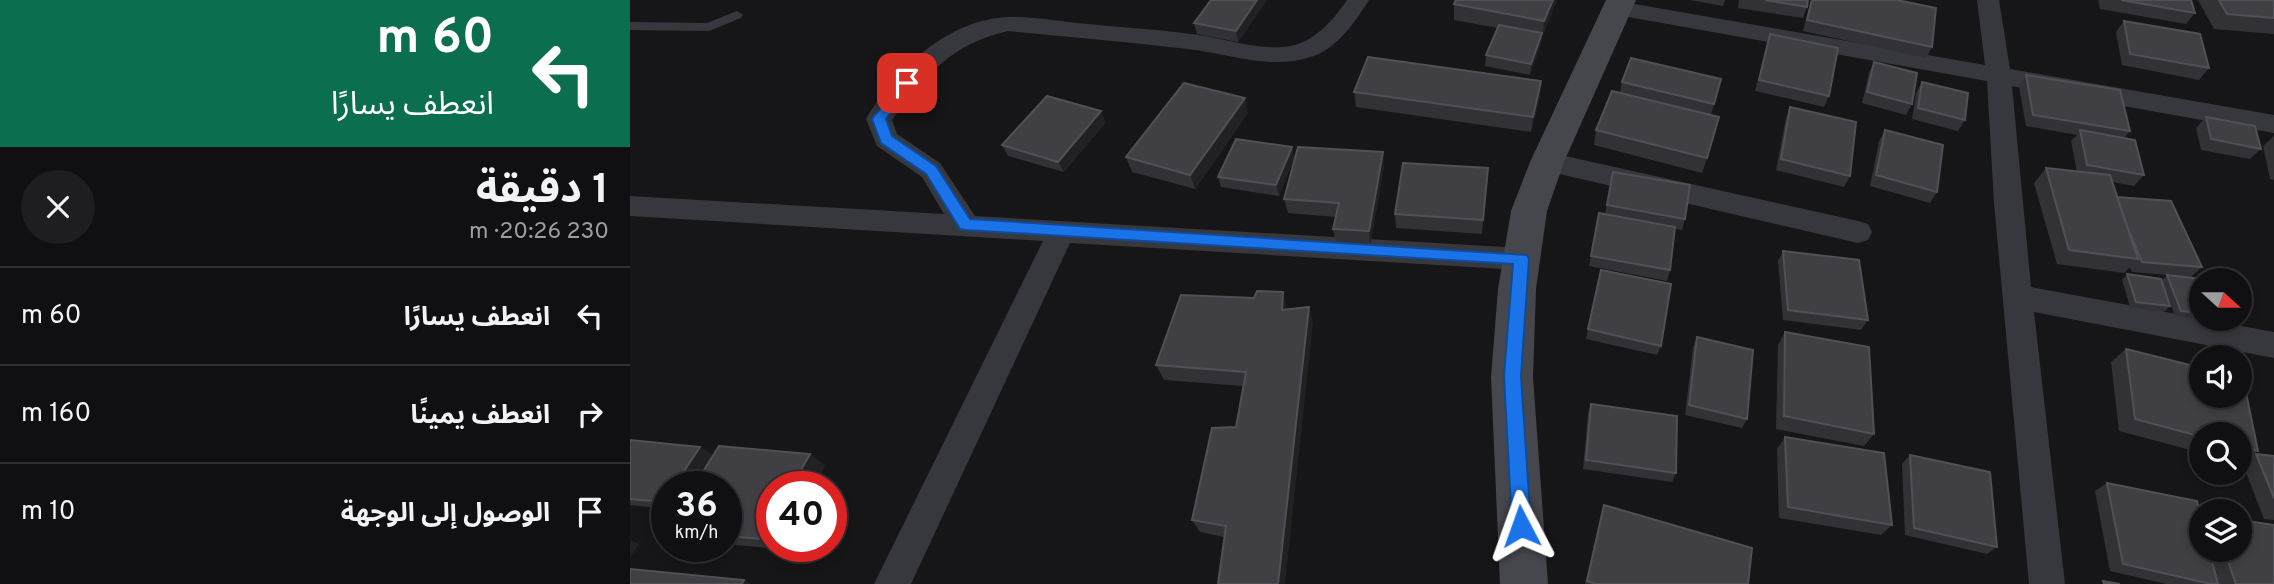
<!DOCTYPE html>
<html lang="ar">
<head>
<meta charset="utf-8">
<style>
	:root { --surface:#101012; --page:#1e1e20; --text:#f1f3f6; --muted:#9c9d9f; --line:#303032 }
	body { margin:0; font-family:Overpass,"Noto Sans Arabic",sans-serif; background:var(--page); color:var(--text); direction:rtl; height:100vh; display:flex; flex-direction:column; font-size:26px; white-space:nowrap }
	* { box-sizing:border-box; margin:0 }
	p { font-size:23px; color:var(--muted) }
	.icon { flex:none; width:38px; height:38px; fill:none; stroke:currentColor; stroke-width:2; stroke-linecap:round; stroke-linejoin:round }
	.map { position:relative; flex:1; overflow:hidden; direction:ltr }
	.side { display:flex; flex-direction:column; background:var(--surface); width:630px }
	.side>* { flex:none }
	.guide { background:#0b6e4f; color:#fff; overflow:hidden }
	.needle { width:46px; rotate:111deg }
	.controls { position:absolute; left:1559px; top:268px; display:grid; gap:14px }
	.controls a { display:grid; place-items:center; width:63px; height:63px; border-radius:50%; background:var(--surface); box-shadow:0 4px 10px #0003,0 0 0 2px var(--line); font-size:35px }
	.speed { position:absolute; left:21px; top:471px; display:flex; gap:14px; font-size:35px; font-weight:700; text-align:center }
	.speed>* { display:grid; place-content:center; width:91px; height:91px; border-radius:50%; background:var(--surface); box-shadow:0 4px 10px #0003,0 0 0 2px var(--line); line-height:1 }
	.speed small { font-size:18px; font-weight:400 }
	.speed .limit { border:10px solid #d22; background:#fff; color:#111 }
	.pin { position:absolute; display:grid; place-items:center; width:60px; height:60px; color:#fff; margin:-30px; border-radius:14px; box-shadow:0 4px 10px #0006 }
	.me { position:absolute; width:77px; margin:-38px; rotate:356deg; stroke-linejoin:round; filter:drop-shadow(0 0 5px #0008) }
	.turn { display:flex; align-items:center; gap:24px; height:147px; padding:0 21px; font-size:32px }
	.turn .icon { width:91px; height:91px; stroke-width:2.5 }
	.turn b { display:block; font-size:49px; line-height:60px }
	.round { display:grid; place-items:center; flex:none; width:74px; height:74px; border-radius:37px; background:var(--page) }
	.headline { display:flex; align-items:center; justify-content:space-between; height:119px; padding:0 21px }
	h1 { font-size:42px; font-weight:700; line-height:52px }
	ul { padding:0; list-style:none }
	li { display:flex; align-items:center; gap:21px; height:98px; padding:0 21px; border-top:2px solid var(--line) }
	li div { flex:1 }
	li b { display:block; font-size:26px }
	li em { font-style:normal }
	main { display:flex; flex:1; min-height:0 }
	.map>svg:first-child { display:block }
</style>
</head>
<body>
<main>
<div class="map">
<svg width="1644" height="584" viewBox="0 0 1644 584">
	<rect width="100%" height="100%" fill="#161618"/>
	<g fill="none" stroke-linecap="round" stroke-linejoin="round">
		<!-- lane -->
		<path fill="#37383d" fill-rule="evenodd" d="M107,11L113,15L111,18L79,31L0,30V22L77,23Z"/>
		<!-- street -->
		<path fill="#37383d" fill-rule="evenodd" d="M717,0H739C725,22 709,46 684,56C642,71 600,54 558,49C498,42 438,37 378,31C321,44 296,75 262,120L267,134L310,163L345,216L891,248L901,251L905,259L901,267L891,270L440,243L281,584H244L413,241L0,216V196L314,214L292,177L247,146L236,119C266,69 318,19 379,17C404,16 433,22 458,24C497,28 537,30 575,36C604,41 637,52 665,45C687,39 705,18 717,0Z
			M1347,0H1369L1380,69L1644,115V133L1382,86L1401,287L1644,332V358L1404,312L1435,584H1399L1364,203L1357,81L987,15L979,13L976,8L979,3L987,1L1355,65Z
			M917,152L1228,221L1238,224L1242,232L1238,240L1228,243L908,169L904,162L908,155Z"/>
		<!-- secondary -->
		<path fill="#45474d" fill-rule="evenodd" d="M976,0H1006L934,162L917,211L906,289L903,377L918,584H870L861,377L868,289L881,211L900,162Z"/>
	</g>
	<!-- wall -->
	<path fill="#323236" d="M637,0L608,42L567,34L564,23Z
		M927,0L912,36L911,44L900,75L855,66L856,55L868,28L824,20V4Z
		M1060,0H1095L1093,6Z
		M1109,0H1178L1177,7L1173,18L1108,8Z
		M1181,0H1267L1302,47L1296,58L1173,31Z
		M1468,0H1561L1565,13L1556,24L1470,9Z
		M1568,0H1644V34L1584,29Z
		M1494,21L1579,68L1569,80L1492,65L1486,32Z
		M1140,34L1199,96L1194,107L1125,91Z
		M1244,62L1282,104L1276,115L1232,103L1239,73Z
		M1396,75L1500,131L1494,138L1514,175L1504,186L1482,182L1487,197L1572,267L1561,277L1502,272L1500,267L1494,273L1427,264L1404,183L1416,168L1447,172L1441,141L1447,135L1396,126L1389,87Z
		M1091,79L1081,115L990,93L992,82Z
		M1292,82L1335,120L1328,131L1282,119L1286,93Z
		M724,92L910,96L901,132L726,107Z
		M1160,107L1220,176L1214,187L1146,170L1156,118Z
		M618,113L565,189L502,172L496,157Z
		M1576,117L1631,149L1620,159L1571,150L1566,128Z
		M476,122L434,172L378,156L372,145Z
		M966,130L1077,158L1072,173L964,145Z
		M1255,130L1307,192L1300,203L1240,186L1249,141Z
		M1644,136V180L1640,179L1633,146Z
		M664,158L649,196L591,187L588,177Z
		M754,166L740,246L706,243L703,229L706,217L658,213L654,199Z
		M858,168L852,234L766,228L765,214Z
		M983,172L1055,219L1052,230L1045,229L1040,270L1037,281L959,266L969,213L975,214Z
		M1153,251L1238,320L1231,330L1153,320L1148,261Z
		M971,270L1031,346L1027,355L956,339Z
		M1497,274L1532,280L1537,275L1572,281V318H1581L1579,320L1545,316L1534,287L1540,306L1534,312L1500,307L1492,280Z
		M657,310L683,323L594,537L570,532L562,520L606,427L613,386L534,380L526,365Z
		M1155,332L1244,434L1234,446L1146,429L1148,345Z
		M1067,337L1117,419L1112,428L1055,415L1063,347Z
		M1496,349L1572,368V396H1610V377L1613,378L1628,451L1610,462V434H1572V453L1489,431L1481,362Z
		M961,404L1046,473L1042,482L953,469L958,413Z
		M1155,437L1262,525L1251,535L1149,518L1147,449Z
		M0,440L70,447L83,455L37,486V509L0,505Z
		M180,454L195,466L142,486V546H151L149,549L96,544V486Z
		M1626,454L1644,456V520L1634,519L1612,462Z
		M1280,455L1367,547L1357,554L1275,535L1272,464Z
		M1477,483L1572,550H1610L1644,584H1536L1480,571L1465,491Z
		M974,505L1118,584H955L971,516Z"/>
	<!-- shaded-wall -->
	<path fill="#212124" d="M627,0H637L608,42L606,31Z
		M923,0H927L913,36L914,21Z
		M912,33L911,44L900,75L901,64Z
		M911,81L910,96L901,132L903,117Z
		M615,98L618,113L565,189L560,175Z
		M471,111L476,122L434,172L428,162Z
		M662,147L664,158L649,196L646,185Z
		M753,152L754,166L740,246L739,231Z
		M653,292L657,309L656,326L652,310Z
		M679,307L683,323L655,584H648Z
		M70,447L83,455L64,486H44Z
		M180,454L195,466L184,486H162Z
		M142,522V545L132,539Z
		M0,540L9,544L0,558Z
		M114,580L122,584H112Z"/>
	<!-- building -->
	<path fill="#3f3f44" stroke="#4f5156" stroke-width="2" d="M581,0H627L606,31L564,23Z
		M826,0H923L914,21L824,4Z
		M1135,0H1178L1177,7Z
		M1182,0H1267L1306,8L1302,47L1177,20Z
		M1491,0H1561L1565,13Z
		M1589,0H1644V18L1597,14Z
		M1494,21L1570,34L1579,68L1500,54Z
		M869,25L912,33L901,64L856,55Z
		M1140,34L1208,48L1199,96L1129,80Z
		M738,57L911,81L903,117L724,92Z
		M1001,58L1091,79L1084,104L992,82Z
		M1244,62L1287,73L1282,104L1237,92Z
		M1396,75L1490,90L1500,131L1403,115Z
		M1292,82L1338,93L1335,120L1288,108Z
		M554,83L615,98L560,175L496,157Z
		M982,91L1089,117L1077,158L966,130Z
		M417,96L471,111L428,162L372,145Z
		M1160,107L1226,122L1220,176L1151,159Z
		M1576,117L1625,126L1631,149L1581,139Z
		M1255,130L1313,145L1307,192L1246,175Z
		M1450,130L1505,140L1514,175L1457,165Z
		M606,139L662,147L646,185L588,177Z
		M668,147L753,152L739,231L703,229L709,203L654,199Z
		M773,163L858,168L853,220L765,214Z
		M1416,168L1480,175L1508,259L1439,250Z
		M983,172L1060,185L1055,219L977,205Z
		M1487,197L1541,201L1572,267L1512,262L1496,224Z
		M969,213L1045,227L1040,270L961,256Z
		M1153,251L1229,260L1238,320L1158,310Z
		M971,270L1041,284L1031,346L958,329Z
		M1497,274L1531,279L1540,306L1506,302Z
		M1537,275L1571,279L1572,313L1551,311Z
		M627,291L653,292L652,310L679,307L648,584H588L596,526L562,520L582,428L606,427L616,372L526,365L551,295L624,298Z
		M1155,332L1239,347L1244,434L1154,416Z
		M1067,337L1123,350L1117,419L1059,405Z
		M1496,349L1572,368V396H1610V377L1613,378L1628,451L1610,447V434H1572V437L1505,419Z
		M961,404L1047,416L1046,473L956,460Z
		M1155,437L1254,453L1262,525L1158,507Z
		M0,440L70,447L44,486H37V499L35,502L0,499Z
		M89,446L180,454L162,486H142V522L132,539L96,536V486H64Z
		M1626,454L1644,456V498Z
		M1280,455L1360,472L1367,547L1284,528Z
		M1477,483L1567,501L1572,521V550H1579L1588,584H1581L1493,564Z
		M974,505L1122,548L1118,584H966L957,581Z
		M1610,520L1644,525V584H1606L1594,550H1610Z
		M0,569L114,580L112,584H0Z
		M1473,581L1490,584H1474Z"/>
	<!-- route -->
	<path fill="#1a73e8" stroke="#114b97" stroke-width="2" d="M277,79L284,83L256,119L262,136L306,166L340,219L897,255L899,259L891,376L901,526L898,532L891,535L884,532L882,526L874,376L883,264L336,230L330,229L296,174L251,143L242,119L273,80Z"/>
</svg>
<div class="controls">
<a><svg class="needle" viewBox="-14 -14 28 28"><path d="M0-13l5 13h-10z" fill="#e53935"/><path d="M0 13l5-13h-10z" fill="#9c9d9f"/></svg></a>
<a><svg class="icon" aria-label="sound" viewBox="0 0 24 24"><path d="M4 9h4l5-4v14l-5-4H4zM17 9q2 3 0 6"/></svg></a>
<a><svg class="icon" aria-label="search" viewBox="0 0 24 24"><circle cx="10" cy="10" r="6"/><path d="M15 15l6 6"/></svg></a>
<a><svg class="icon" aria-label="layers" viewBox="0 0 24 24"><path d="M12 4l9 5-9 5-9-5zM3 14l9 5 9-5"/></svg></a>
</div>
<div class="speed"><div>36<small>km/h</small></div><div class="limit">40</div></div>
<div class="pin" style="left:277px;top:83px;background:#d93025"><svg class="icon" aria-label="arrive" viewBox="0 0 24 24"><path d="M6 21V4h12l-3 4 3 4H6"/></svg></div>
<svg class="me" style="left:891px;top:526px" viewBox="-20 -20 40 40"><path d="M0-17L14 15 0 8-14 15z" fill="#1a73e8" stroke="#fff" stroke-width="4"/></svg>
</div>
<section class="side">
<div class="guide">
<div class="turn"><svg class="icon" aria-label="left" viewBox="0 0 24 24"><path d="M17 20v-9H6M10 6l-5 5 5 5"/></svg><div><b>60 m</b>انعطف يسارًا</div></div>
</div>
<div class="headline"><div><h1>1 دقيقة</h1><p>230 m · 20:26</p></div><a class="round"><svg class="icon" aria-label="close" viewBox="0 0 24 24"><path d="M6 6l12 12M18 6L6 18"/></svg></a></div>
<ul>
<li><svg class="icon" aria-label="left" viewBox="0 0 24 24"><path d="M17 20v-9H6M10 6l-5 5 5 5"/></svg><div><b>انعطف يسارًا</b></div><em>60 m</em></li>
<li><svg class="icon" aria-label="right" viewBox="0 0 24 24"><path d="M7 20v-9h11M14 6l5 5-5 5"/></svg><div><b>انعطف يمينًا</b></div><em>160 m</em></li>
<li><svg class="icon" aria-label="arrive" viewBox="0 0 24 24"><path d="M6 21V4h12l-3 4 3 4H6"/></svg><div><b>الوصول إلى الوجهة</b></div><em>10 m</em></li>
</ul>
</section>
</main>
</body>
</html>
